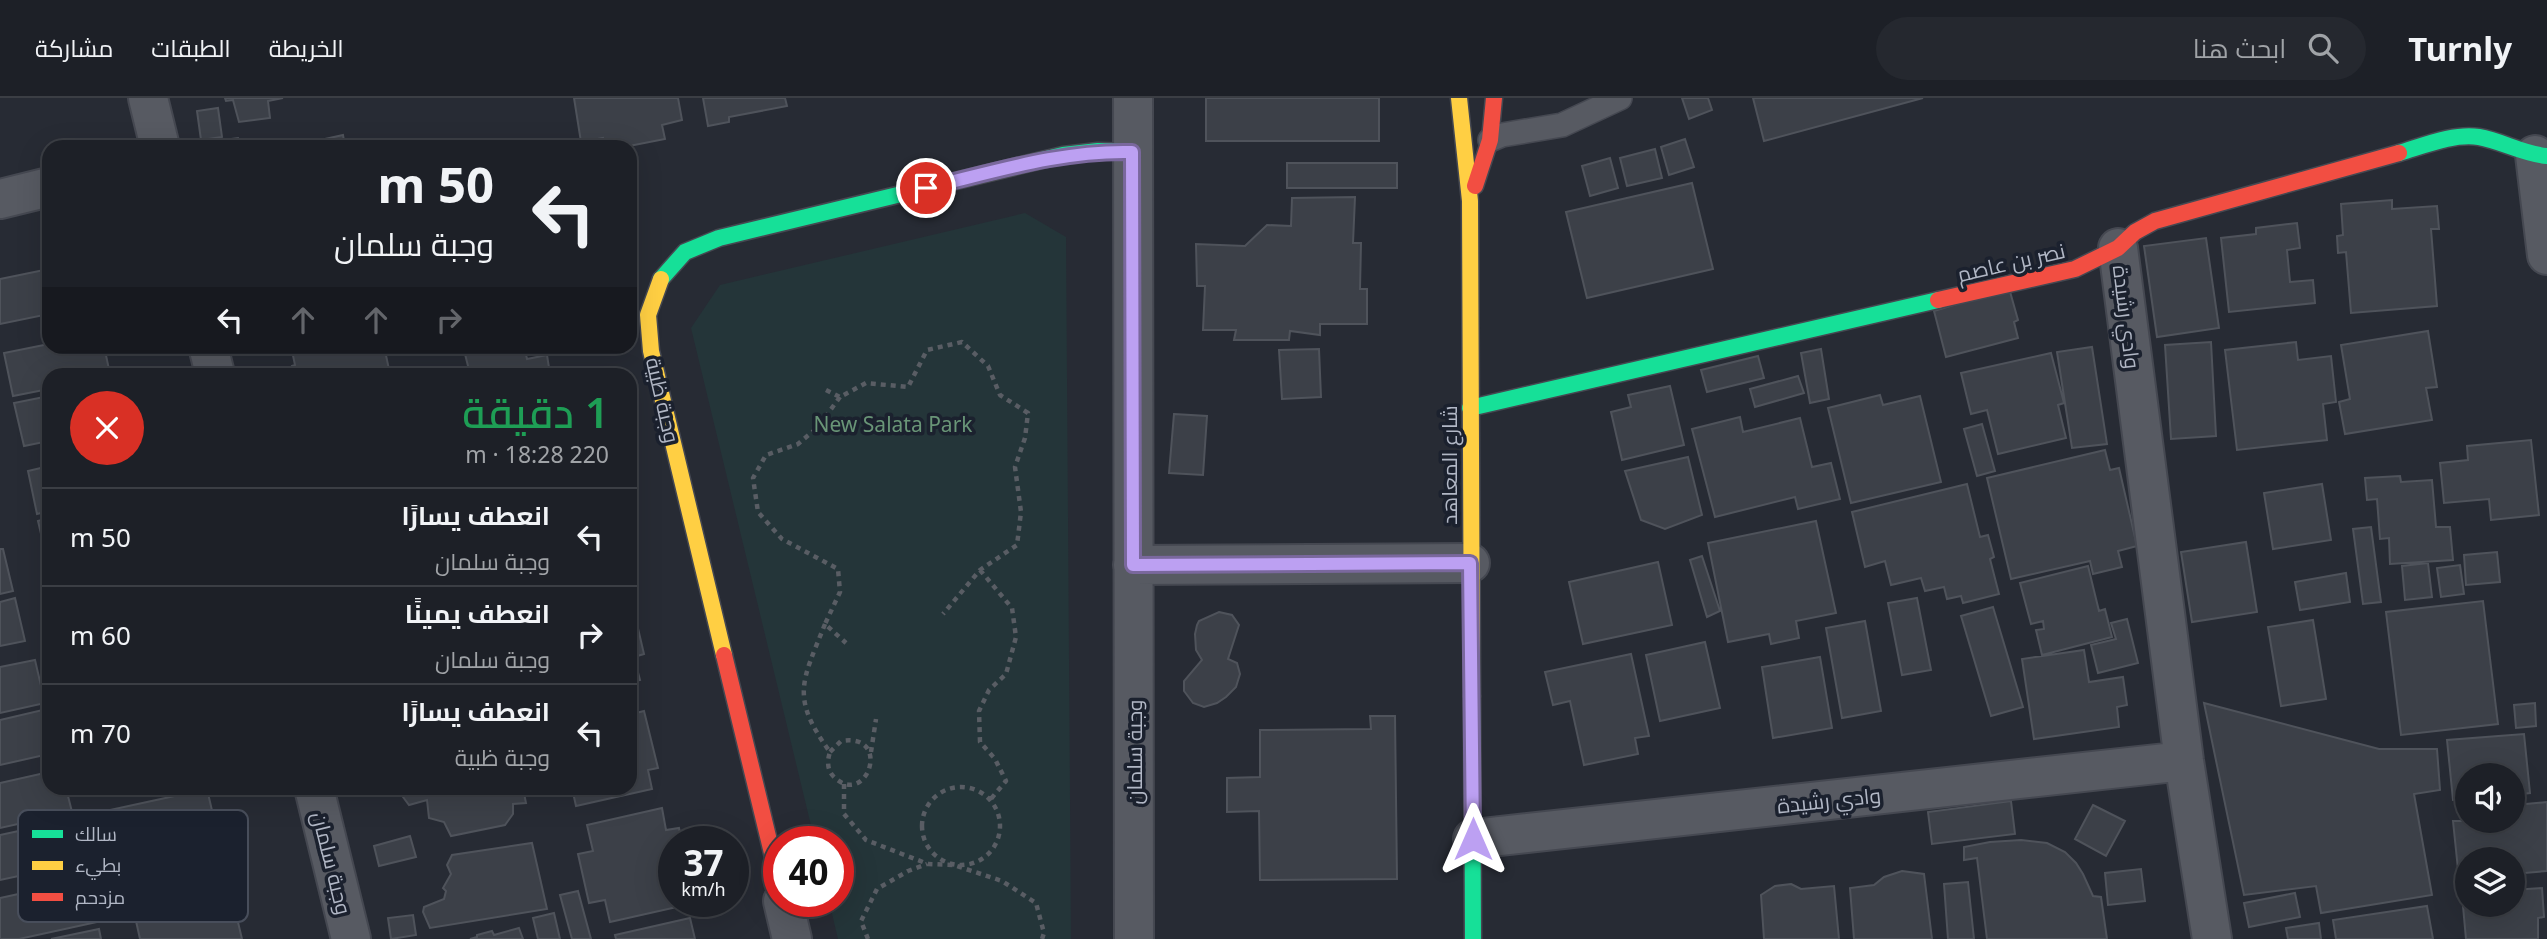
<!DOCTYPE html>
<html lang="ar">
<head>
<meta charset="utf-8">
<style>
	:root { --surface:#1d2027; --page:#25282f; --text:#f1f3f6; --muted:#a0a3a7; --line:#3b3e44 }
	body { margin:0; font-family:"Noto Sans",Cairo,sans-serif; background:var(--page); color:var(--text); direction:rtl; height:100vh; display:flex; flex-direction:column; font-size:26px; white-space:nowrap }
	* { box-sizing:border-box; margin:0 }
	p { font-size:23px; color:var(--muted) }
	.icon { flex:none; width:38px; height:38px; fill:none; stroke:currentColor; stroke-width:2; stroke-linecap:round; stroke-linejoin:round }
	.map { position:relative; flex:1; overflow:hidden; direction:ltr }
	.drawer { position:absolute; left:42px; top:270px; width:595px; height:427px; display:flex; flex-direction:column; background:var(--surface); border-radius:21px; box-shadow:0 7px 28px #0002,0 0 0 2px var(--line); direction:rtl }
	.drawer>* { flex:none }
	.guide { position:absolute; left:42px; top:42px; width:595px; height:214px; border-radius:21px; box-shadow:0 7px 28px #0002,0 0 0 2px var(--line); direction:rtl; background:#1d2027; color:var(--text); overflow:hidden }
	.fabs { position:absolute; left:2455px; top:665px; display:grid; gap:14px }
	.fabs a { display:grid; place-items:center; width:70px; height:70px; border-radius:50%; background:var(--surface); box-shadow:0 7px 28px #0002,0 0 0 2px var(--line); font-size:35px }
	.speed { position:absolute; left:658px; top:728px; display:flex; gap:14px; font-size:35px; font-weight:700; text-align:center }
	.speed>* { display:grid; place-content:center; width:91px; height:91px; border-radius:50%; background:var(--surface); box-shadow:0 7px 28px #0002,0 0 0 2px var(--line); line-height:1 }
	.speed small { font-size:18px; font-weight:400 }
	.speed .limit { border:10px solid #d22; background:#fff; color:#111 }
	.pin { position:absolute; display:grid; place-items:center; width:60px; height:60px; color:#fff; margin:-30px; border:4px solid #fff; border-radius:50%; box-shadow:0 2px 7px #0007 }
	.me { position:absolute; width:77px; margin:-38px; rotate:0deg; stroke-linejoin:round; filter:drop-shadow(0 0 5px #0008) }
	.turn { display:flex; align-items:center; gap:24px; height:147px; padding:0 28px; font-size:32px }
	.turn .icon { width:91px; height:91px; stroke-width:2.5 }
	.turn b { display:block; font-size:49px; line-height:60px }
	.lanes { display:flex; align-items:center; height:66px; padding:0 28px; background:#0003; justify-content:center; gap:35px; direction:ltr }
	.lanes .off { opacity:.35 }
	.round { display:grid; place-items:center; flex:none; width:74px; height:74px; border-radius:37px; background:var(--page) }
	.head { display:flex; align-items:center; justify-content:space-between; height:119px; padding:0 28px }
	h1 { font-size:42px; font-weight:600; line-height:52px; color:#1e9e55 }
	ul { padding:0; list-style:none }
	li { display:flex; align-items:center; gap:21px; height:98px; padding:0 28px; border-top:2px solid var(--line) }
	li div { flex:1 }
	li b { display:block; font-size:26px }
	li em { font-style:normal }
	header { display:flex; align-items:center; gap:42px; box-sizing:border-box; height:98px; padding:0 35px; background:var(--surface); border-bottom:2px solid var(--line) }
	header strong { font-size:33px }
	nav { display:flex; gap:38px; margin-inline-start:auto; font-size:24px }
	.search { width:490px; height:63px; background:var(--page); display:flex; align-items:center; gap:18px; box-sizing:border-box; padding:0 24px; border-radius:38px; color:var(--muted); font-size:26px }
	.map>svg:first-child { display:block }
</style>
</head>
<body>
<header>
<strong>Turnly</strong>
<div class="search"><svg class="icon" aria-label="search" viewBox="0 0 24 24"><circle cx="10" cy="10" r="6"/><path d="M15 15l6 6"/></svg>ابحث هنا</div>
<nav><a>الخريطة</a><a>الطبقات</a><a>مشاركة</a></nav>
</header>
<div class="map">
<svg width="2547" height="841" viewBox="0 0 2547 841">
	<rect width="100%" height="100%" fill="#272b34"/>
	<!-- green -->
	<path fill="#243539" d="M1025,115L1066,139L1071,841H838L829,803H838V744H815L691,230L720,187Z"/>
	<!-- building -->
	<path fill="#3c4048" stroke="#4f535b" stroke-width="2" d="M225,0H283L268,3L270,20L239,24L233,2L226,3Z
		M574,0H678L682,22L662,27L665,41L624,49H605L603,40L581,44Z
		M703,0H785L787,8L729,19V24L708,28Z
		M1206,0H1379V43H1206Z
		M1682,0H1708L1712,12L1689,21Z
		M1753,0H1923L1764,43Z
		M218,10L222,39L201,42L197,13Z
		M343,37L345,49H289Z
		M238,40L240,49H208L207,44Z
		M1685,41L1694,69L1669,77L1661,49Z
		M1655,51L1662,80L1627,88L1620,60Z
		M1610,60L1618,90L1590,98L1582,68Z
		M1287,65H1397V90H1287Z
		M1692,85L1713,171L1587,200L1566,114Z
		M1355,99L1353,145H1361L1360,191H1367V226H1320V237L1290,233L1289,242H1234L1236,232H1203L1205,188H1197L1196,146L1245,148L1267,127L1291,128L1292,100Z
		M2392,102V111L2437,108L2439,131H2431L2437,208L2351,215L2346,154L2338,155L2337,138L2343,137L2341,106Z
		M2297,125L2300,150L2287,152L2290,184L2313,182L2315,205L2229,214L2221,140L2256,136V130Z
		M2206,140L2219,230L2157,239L2144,148Z
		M49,171V216L0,226V181Z
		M2009,190L2018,222L2014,224L2018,240L1946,259L1934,213Z
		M2428,233L2437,289L2426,290L2432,322L2345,336L2339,304L2350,301L2341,247Z
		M2211,244L2216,338L2171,341L2165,247Z
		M2296,244L2298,262L2331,258L2336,304L2323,306L2327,342L2237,352L2225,252Z
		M49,246V248H104L110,276H49V291L13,298L4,255Z
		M291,248H384L390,276H294L292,268L295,267Z
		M463,248H524L527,261L547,257L550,276H470Z
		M2092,249L2107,346L2072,350L2057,254Z
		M1319,251L1321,299L1282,301L1279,252Z
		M1821,251L1829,301L1810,305L1801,255Z
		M2051,255L2064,305L2058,307L2066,340L1998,356L1987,312L1971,316L1961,275Z
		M1758,258L1764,280L1707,294L1701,272Z
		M1798,278L1804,295L1755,309L1750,291Z
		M1670,288L1684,347L1622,362L1611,314L1631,309L1628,297Z
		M1880,297L1883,307L1920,298L1941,384L1851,405L1828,310Z
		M49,298V343L24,348L14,305Z
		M1174,316L1207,318L1203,377L1169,375Z
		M1740,319L1743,334L1800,320L1812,369L1831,365L1840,401L1798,411L1795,399L1715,419L1692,331Z
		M1982,326L1995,373L1977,378L1964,331Z
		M2531,342L2539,417L2491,422L2489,401L2444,405L2440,365L2468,362L2467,348Z
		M2105,352L2110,372L2119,370L2137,448L2118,453L2122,469L2093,476L2090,463L2011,481L1987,380Z
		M1688,359L1702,417L1665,431L1641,422L1625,373Z
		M49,368V413L37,416L28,373Z
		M2400,378L2401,384L2432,382L2436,429H2450L2453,462L2390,466L2389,440L2380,441L2377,401L2367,402L2365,380Z
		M1967,386L1980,439L1988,437L1994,459L1990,461L1999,496L1963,505L1961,498L1947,501L1944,489L1925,493L1921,480L1891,487L1885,463L1865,469L1852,414Z
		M2322,386L2331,442L2273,451L2264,395Z
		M49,420V466H48L38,423Z
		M1816,423L1836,515L1796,523L1799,540L1771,546L1769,536L1728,544L1708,445Z
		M2371,429L2381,504L2363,506L2353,431Z
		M2246,444L2257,514L2192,524L2181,454Z
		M0,451H3L13,493L0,496Z
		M2497,454L2500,484L2466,487L2464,457Z
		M1702,458L1720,513L1707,519L1690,462Z
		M1658,464L1672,527L1583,546L1569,484Z
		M2428,465L2432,499L2405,502L2402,468Z
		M2460,467L2464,496L2441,499L2437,470Z
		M2088,468L2099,513L2105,511L2112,539L2042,557L2036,532L2044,531L2043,523L2031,526L2020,485Z
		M2346,475L2350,504L2300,512L2295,484Z
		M15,500L25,543L0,548V504Z
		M1917,500L1931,572L1902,577L1888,505Z
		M2483,503L2498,626L2401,637L2386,514Z
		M633,509L644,556L634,559L640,582L630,584V510Z
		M1993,509L2023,609L1991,618L1961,518Z
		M1219,514L1232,517L1239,527L1228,561L1237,565L1240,576L1236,589L1226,599L1217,605L1204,609L1193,605L1184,593V583L1202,562L1196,552L1195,536L1197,527L1199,523Z
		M2127,521L2138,565L2098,575L2091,547L2116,541L2111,525Z
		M2313,522L2326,601L2281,608L2268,529Z
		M1865,523L1881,613L1842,620L1826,530Z
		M1705,544L1720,610L1660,623L1646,557Z
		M2084,552L2089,584L2123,579L2127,607L2117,609L2119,629L2034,641L2022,561Z
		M1631,556L1649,638L1635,640L1638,656L1584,667L1570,603L1553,607L1545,574Z
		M1820,559L1832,630L1773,640L1762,569Z
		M35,562L45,605L0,615V569Z
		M2204,605L2379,651H2437L2440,692L2414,696L2432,797L2321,815L2316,788L2244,797Z
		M2535,605L2536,628L2516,630L2514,607Z
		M630,607L632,616L644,613L658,670L648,672L652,691L576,708L572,690H630Z
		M47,611L49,656L0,667V622Z
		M1370,618H1395L1397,781L1260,782L1259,713L1227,714V680L1260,679V632L1371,631Z
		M2524,636L2530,695L2513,697V677H2468V701L2453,702L2447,642Z
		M49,674V690H66L72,714L0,730V685Z
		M103,690H130L104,695Z
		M403,690H523L526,705L513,706V716L505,727L451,738L444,724L429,720L427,702L409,707L403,699Z
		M207,691L217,734L119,755L110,712Z
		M2011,703L2015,736L1932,746L1928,714Z
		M2547,704V773L2513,776V761H2468V780L2459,781L2453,723H2513L2515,707Z
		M2093,707L2125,723L2106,758L2075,741Z
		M662,710L666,732L679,730L682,744H674V803H686V807L610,824L605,802L589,805L578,756L593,753L587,727Z
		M74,721L84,764L0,782V737Z
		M410,738L416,759L379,768L374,748Z
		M2021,742L2047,745L2065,754L2076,765L2083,776L2093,798L2101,799L2107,841H1987L1977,760L1964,762V749L1990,744Z
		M532,745L547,811L430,830L423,814L424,809L444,801L446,793L443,790L451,776L447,767L452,757Z
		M2141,771L2145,803L2108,807L2105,775Z
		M1902,773L1924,776L1932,841H1854L1850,790L1874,787L1884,779Z
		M87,781L97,824L19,841H0V800Z
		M1968,784L1974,841H1948L1944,786Z
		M1791,786L1801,791L1834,788L1839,841H1764L1761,797L1775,788Z
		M2542,790L2544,819L2538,820V841H2466L2462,797L2468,796V807H2513V792Z
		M578,793L591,841H572L560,797Z
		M2295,795L2300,819L2249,829L2244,805Z
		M233,803L242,841H140L136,823Z
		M2427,808L2433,841H2336L2333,822Z
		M554,815L560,841H538L533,820Z
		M413,817L416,837L391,841L388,820Z
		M690,820L695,841H616L615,837Z
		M2319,825L2321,841H2288L2286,830Z
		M519,830L523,841H470L477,839V837L492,833L494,837Z
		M99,831L101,841H51Z"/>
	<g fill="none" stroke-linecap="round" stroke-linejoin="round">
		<defs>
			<path id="lane" d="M1490,42L1502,37L1562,27L1620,0"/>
			<path id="street" d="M148,0L160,49
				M1133,0L1134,841
				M2535,57L2547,157
				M0,101L49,89
				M2118,150L2184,663L2212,841
				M208,248L215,276
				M1133,467L1470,465
				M314,690L351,841
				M1473,741L2184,663
				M783,803L792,841"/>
			<path id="fast" d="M2399,55C2423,48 2453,35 2479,39C2502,43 2523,56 2547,58
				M661,181L685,154L719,140L1063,57L1098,53L1132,54
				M1470,310L1938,202
				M1472,598L1473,841"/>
			<path id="slow" d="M1459,0L1470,103L1472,598
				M661,181L648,217L651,253L724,557"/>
			<path id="jam" d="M1475,88L1490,42L1494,0
				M1938,202L2075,171L2118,150L2135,134L2155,123L2399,55
				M724,557L779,784"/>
		</defs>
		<!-- lane casing -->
		<use href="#lane" stroke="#454851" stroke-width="26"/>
		<!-- street casing -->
		<use href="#street" stroke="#454851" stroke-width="42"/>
		<!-- fast casing -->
		<use href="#fast" stroke="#454851" stroke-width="19"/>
		<!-- slow casing -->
		<use href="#slow" stroke="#454851" stroke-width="19"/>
		<!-- jam casing -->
		<use href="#jam" stroke="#454851" stroke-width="19"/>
		<!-- path -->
		<path stroke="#595d64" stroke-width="4.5" stroke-dasharray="5 5" stroke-linecap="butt" d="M826,292L840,299L866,285L908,289L927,252L962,244L988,268L1000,297L1028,315L1025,340L1015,369L1021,414L1017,447L980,472L943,516
			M840,299L817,330L798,346L766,357L753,380L758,414L782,441L838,471L840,494L825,526L846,545
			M980,472L1012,510L1016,539L1006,576L989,592L979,613L980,644L995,661L1006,683L990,702
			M825,526C802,584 790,599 830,654C827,663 827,672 834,679C867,711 893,634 841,643L830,654
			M871,654L876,621
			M844,686V716L866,742L928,766L954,767L1002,783L1036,805L1044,835L1042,841
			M922 728a39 39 0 1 1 78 0a39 39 0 1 1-78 0Z
			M868,841L861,823L877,791L908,773L927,766"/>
		<!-- lane -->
		<use href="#lane" stroke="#575a62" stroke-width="23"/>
		<!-- street -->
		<use href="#street" stroke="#575a62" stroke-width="38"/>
		<!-- fast -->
		<use href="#fast" stroke="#16e098" stroke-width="16"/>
		<!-- slow -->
		<use href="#slow" stroke="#ffcf43" stroke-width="16"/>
		<!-- jam -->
		<use href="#jam" stroke="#f24e42" stroke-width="16"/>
	</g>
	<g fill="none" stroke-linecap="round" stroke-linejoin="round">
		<defs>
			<path id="route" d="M926,90C994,74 1062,52 1132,54L1133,467L1470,465L1473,741"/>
		</defs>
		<!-- route casing -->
		<use href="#route" stroke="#7a689d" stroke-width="18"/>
		<!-- route -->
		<use href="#route" stroke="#bca0f2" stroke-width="12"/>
	</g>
	<g text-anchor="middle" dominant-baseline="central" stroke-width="7" stroke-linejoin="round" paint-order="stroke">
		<!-- street labels -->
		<g font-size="21" fill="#b1b7c5" stroke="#1b212e">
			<text transform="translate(2011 164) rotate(-13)">نصر بن عاصم</text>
			<text transform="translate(2127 219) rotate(83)">وادي رشيدة</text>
			<text transform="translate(663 302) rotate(77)">وجبة ظبية</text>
			<text transform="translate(1449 367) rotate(-90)">شارع المعاهد</text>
			<text transform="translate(1134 654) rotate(-90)">وجبة سلمان</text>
			<text transform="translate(1829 702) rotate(-6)">وادي رشيدة</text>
			<text transform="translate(332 765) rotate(76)">وجبة سلمان</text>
		</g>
		<!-- park labels -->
		<g font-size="21" fill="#699577" stroke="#1b212e">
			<text x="893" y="326">New Salata Park</text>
		</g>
	</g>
	<!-- legend -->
	<rect x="18" y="712" width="230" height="112" rx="10" fill="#1b212e" stroke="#484e5b" stroke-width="2"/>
	<rect x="32" y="732" width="31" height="8" fill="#16e098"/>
	<rect x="32" y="763" width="31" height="9" fill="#ffcf43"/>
	<rect x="32" y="795" width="31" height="8" fill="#f24e42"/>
	<g font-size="19" fill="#b1b7c5">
		<text x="75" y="743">سالك</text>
		<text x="75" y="774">بطيء</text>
		<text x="75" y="806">مزدحم</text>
	</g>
</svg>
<div class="fabs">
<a><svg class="icon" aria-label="sound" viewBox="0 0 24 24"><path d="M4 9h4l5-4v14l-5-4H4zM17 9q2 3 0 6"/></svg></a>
<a><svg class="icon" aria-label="layers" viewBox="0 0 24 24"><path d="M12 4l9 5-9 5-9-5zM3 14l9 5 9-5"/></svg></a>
</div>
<div class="speed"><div>37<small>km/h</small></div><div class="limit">40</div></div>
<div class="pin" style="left:926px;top:90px;background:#d93025"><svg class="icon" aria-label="arrive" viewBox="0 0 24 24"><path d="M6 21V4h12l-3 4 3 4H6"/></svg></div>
<svg class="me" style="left:1473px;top:741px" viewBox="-20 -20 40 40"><path d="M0-17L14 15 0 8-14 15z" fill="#bca0f2" stroke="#fff" stroke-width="4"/></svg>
<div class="guide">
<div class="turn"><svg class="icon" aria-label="left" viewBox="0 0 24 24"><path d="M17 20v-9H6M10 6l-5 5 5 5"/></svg><div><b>50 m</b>وجبة سلمان</div></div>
<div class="lanes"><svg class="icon" aria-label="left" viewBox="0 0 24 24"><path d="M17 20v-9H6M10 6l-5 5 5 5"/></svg><svg class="icon off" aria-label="ahead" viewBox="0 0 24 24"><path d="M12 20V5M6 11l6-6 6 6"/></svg><svg class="icon off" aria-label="ahead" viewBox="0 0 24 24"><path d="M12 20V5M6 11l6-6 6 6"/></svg><svg class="icon off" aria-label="right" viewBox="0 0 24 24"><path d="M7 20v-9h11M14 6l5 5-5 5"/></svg></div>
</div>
<section class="drawer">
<div class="head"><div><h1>1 دقيقة</h1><p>220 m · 18:28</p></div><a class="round" style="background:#d93025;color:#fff"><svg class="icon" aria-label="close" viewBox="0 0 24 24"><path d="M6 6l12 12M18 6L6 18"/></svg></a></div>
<ul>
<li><svg class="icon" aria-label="left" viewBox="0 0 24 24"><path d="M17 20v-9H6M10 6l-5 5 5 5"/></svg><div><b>انعطف يسارًا</b><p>وجبة سلمان</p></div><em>50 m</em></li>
<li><svg class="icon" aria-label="right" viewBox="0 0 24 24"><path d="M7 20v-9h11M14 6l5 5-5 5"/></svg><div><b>انعطف يمينًا</b><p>وجبة سلمان</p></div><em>60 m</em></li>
<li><svg class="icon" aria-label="left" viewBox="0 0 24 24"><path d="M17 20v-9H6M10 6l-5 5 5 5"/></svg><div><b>انعطف يسارًا</b><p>وجبة ظبية</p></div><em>70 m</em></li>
</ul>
</section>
</div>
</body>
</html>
